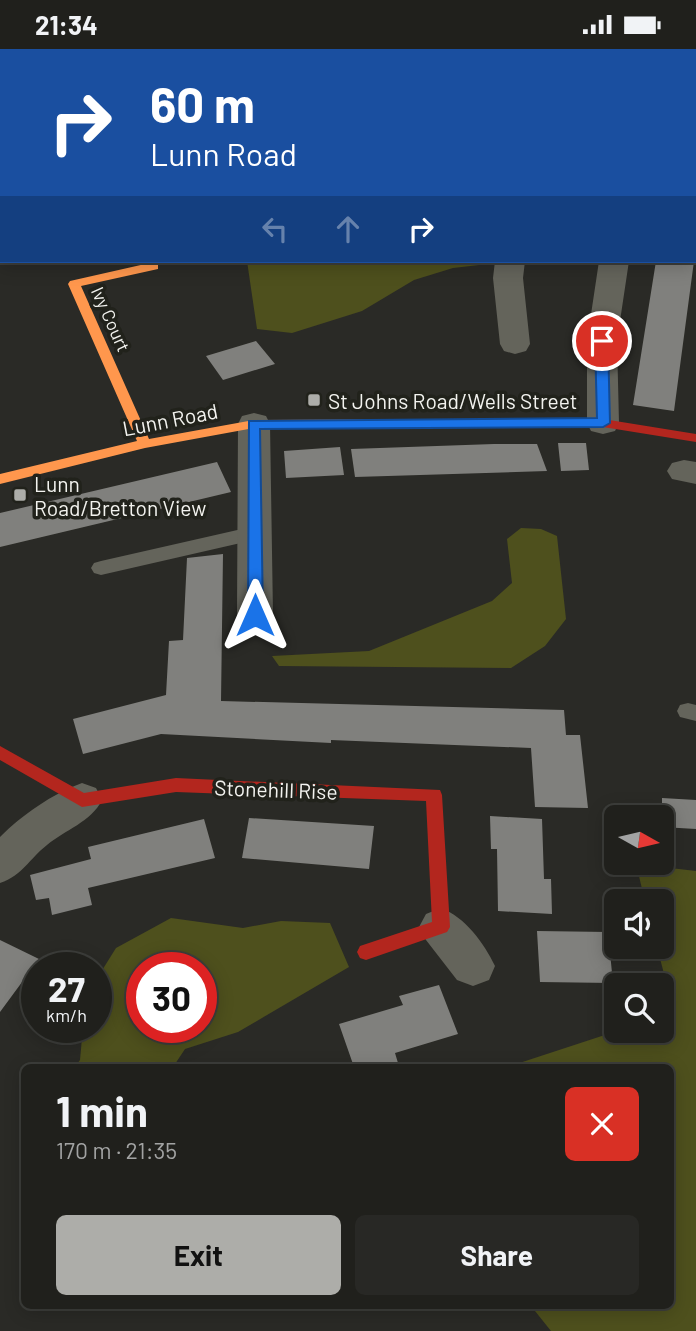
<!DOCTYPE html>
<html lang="en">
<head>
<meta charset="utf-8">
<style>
	:root { --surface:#20201c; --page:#282825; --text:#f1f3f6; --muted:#a2a3a3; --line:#3d3e3b; --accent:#adada9 }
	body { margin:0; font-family:Barlow,sans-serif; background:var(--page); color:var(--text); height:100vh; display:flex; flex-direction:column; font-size:26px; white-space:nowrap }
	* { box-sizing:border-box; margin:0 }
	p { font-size:23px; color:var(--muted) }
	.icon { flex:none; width:38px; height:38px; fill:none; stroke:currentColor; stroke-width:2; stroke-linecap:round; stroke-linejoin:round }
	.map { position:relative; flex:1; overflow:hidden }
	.side { position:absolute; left:21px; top:1015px; width:653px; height:245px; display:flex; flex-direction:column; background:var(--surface); border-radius:10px; box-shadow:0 4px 18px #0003,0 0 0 2px var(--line) }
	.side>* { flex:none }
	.guide { position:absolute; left:0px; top:0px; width:696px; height:214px; box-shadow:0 4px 18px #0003,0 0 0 2px var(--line); background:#1a4fa0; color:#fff; overflow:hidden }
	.needle { width:46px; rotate:98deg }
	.fabs { position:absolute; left:604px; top:756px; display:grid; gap:14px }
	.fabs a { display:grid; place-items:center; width:70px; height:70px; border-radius:10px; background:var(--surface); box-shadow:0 4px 18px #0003,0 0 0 2px var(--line); font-size:35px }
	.speed { position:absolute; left:21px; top:903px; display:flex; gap:14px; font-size:35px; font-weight:700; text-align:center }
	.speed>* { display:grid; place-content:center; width:91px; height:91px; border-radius:50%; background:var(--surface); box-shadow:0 4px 18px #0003,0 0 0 2px var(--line); line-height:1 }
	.speed small { font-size:18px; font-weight:400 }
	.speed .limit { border:10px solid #d22; background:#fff; color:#111 }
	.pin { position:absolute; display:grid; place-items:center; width:60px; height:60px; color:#fff; margin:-30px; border:4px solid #fff; border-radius:50%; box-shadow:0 2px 7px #0007 }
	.me { position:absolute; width:77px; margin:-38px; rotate:0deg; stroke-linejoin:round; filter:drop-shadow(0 0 5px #0008) }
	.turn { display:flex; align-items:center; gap:24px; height:147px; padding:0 35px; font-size:32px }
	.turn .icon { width:91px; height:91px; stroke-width:2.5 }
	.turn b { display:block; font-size:49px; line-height:60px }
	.lanes { display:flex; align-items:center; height:66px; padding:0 35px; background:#0003; justify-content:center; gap:35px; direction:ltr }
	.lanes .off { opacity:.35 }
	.round { display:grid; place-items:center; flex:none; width:74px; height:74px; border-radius:10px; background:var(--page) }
	.overview { display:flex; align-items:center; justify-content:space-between; height:119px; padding:0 35px }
	h1 { font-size:42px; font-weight:700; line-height:52px }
	.cta { display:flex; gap:14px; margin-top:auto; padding:14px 35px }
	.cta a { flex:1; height:80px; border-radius:10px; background:var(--accent); color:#111; font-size:28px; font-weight:700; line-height:80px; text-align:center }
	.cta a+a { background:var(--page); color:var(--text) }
	.status { display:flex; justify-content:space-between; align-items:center; height:49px; padding:0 35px; background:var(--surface); direction:ltr }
	.status svg { height:19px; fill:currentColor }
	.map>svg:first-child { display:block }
</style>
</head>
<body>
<div class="status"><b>21:34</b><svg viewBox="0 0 49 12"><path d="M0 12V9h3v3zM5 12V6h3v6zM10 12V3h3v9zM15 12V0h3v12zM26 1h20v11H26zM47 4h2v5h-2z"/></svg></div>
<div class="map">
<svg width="696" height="1282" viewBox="0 0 696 1282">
	<rect width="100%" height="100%" fill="#2a2a26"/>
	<!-- green -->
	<path fill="#4e501d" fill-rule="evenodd" d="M247,212H491L488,215L453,219L414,231L362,262L292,284L257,280Z
		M521,479L541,480L557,487L566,570L545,597L511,619L279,617L272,607L369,602L492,552L512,534L507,490Z
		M636,815L696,822V1282H551L531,1257L670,1256V1018H507L617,982H662V967L674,963L657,898H662V852H645Z
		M171,869L243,879L281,872L330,874L349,918L238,983L185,1000L173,1018H75L80,1011L83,978H96V931L116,899ZM142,919H201V978H142Z"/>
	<!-- building -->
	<path fill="#80807d" d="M656,212H694L674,362L633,356Z
		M256,292L275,315L223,331L206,307Z
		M558,394H586L589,421L561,422Z
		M494,395H537L547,422L355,428L351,400Z
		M340,398L344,426L286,429L284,402Z
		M217,413L231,443L0,498V464Z
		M223,505L221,652L564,661L566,686H580L588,759L535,758L531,699L331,691V694L161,685L83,705L73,670L166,646L169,592L183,591L187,509Z
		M662,749L696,751V780L662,778Z
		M490,767L542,770L544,830H551L552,865L498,862L497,800H491Z
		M249,769L374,777L369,820L242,809Z
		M204,770L215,809L88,839L92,856L52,866L49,849L36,851L30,826L91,810L88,798Z
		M537,882L608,883L613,934L540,933Z
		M0,891L39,910L0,963Z
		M439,936L458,985L395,1004L398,1014L382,1018H354L339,975L403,956L399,947Z"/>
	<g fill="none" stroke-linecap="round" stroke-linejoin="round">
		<!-- lane -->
		<path fill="#64645b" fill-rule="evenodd" d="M255,477L262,479L265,484L262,489L101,526L94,524L91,519L94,514L101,512Z
			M688,654L696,656V672L680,668L677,662L680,656Z"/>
		<!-- street -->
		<path fill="#64645b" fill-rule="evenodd" d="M655,0H680L681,2H655Z
			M695,8H696V22H695Z
			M695,177H696V195H695Z
			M495,212H525L523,229L530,295L526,302L515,305L504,302L500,295L493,229Z
			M599,212H629L617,292L619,374L615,382L603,385L591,382L587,374V292Z
			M254,364L266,367L270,375L273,566L268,576L255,580L242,576L237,566L238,375L242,367Z
			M684,411L696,413V435L672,430L667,422L672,414Z
			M82,734L96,739L102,751C91,773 65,781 47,796C29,810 23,826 0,834V788C22,766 52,745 82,734Z
			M441,859C465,868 484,894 495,917L489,931L473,937L457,931L426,891L419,878L426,865Z"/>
		<!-- slow -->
		<path fill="#ff974d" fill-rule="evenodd" d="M154,213L158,214V220L81,237L149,390L254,371L470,370L477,374L470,378L254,379L145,399L0,435V425L137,392L68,235L70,232Z"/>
		<!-- jam -->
		<path fill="#b3261e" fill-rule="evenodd" d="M470,370H603L696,385V393L603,378L465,377L463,374Z
			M0,697L84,744L176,729L440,741L442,746L450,878L447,883L366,911L360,909L357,903L360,897L432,873L426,752L176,743L82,758L0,711Z"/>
	</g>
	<!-- route -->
	<path fill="#1a73e8" stroke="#114b97" stroke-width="2" d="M602,288L608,292L610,374L603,378L260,380L263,566L255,572L250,570L248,566L249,372L597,369L595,292Z"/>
	<!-- markers -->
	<g fill="#adada9" stroke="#21221b" stroke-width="2.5">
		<rect x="307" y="344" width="14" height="14" rx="3.5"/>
		<rect x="13" y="439" width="14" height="14" rx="3.5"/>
	</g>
	<g text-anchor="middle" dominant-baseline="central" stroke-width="7" stroke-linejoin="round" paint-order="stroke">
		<!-- far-street labels -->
		<g font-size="18" fill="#f3f3ef" stroke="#21221b">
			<text transform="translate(111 270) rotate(66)">Ivy Court</text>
		</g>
		<!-- poi labels -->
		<g font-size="21" fill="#f3f3ef" stroke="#21221b" text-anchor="start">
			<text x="328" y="351">St Johns Road/Wells Street</text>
			<text x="34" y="434">Lunn<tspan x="34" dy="24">Road/Bretton View</tspan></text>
		</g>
		<!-- street labels -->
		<g font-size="21" fill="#f3f3ef" stroke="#21221b">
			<text transform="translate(170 370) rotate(-11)">Lunn Road</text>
			<text transform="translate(276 740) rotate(2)">Stonehill Rise</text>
		</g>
	</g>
</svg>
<div class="fabs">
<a><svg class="needle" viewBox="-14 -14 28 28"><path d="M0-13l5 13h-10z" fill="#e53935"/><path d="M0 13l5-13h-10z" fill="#a2a3a3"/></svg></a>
<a><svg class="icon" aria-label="sound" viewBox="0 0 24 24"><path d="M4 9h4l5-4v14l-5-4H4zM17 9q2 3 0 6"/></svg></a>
<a><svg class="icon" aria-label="search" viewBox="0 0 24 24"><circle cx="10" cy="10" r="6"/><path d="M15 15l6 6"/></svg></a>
</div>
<div class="speed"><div>27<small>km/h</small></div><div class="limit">30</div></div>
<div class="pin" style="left:602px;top:292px;background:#d93025"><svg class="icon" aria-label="arrive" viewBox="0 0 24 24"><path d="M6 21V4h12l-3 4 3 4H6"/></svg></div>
<svg class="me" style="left:255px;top:566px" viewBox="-20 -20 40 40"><path d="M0-17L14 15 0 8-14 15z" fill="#1a73e8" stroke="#fff" stroke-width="4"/></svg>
<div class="guide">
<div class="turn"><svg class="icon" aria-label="right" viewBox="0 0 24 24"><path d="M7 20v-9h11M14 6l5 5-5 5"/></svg><div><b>60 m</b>Lunn Road</div></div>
<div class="lanes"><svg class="icon off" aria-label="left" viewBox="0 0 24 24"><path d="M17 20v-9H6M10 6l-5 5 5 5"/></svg><svg class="icon off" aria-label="ahead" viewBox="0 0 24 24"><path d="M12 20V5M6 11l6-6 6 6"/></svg><svg class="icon" aria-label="right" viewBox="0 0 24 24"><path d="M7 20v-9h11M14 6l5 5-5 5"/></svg></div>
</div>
<section class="side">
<div class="overview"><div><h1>1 min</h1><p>170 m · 21:35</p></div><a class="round" style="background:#d93025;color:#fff"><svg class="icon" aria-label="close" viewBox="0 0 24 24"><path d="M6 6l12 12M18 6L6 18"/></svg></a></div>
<div class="cta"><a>Exit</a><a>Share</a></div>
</section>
</div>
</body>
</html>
